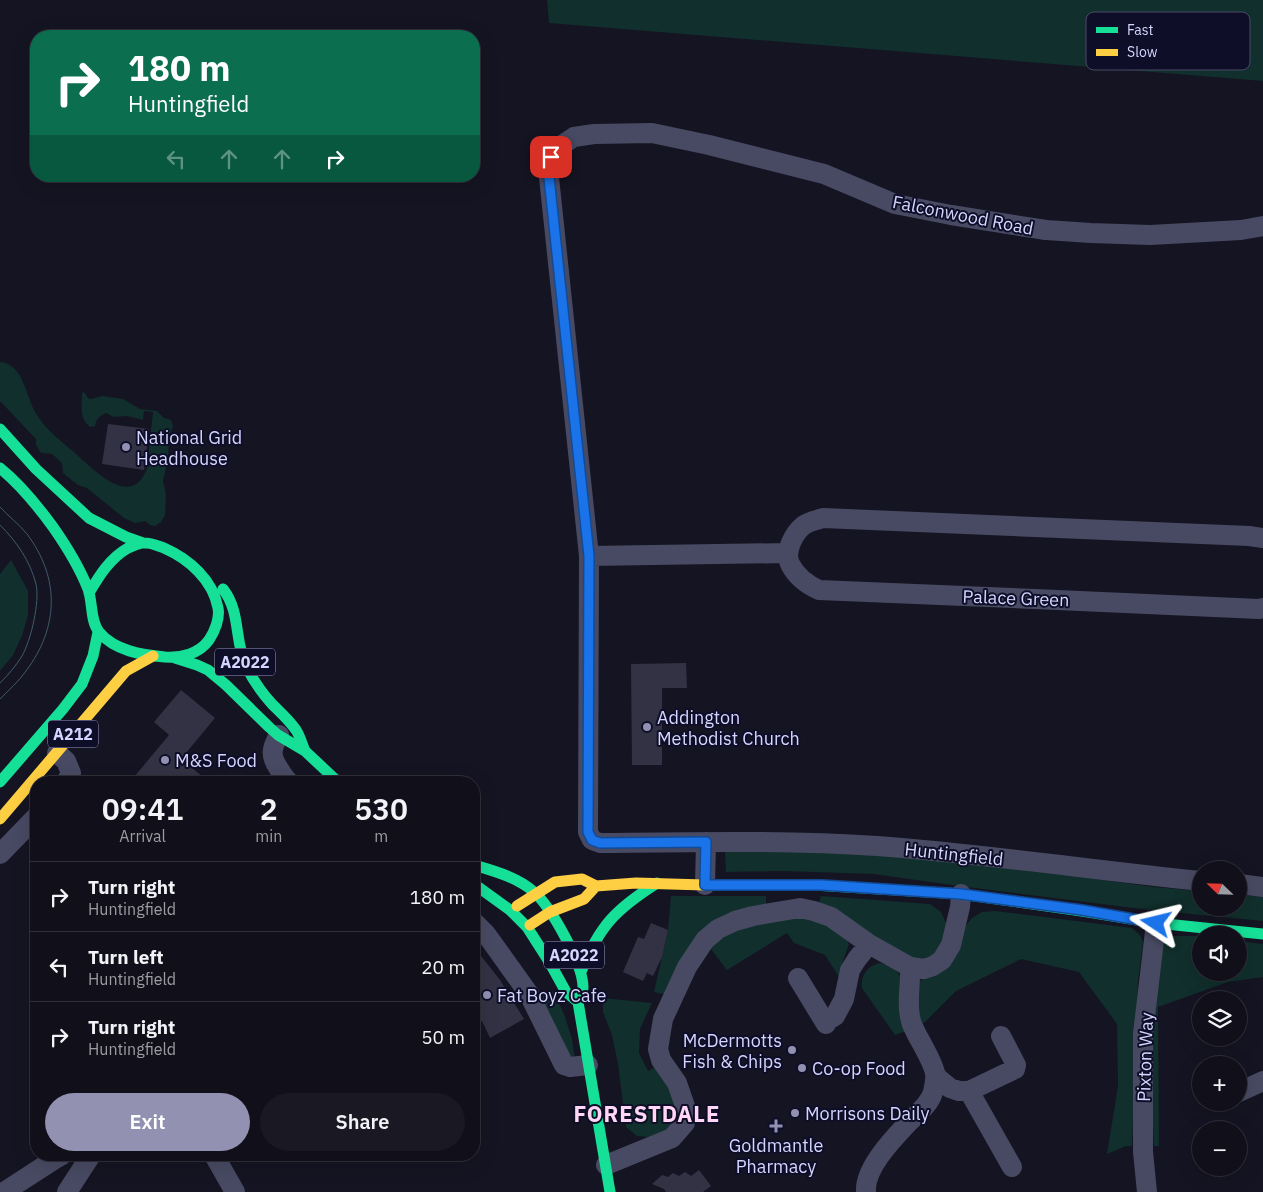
<!DOCTYPE html>
<html lang="en">
<head>
<meta charset="utf-8">
<style>
	:root { --surface:#100f1a; --page:#191823; --text:#f1f3f6; --muted:#9c9ca2; --line:#302f39; --accent:#9291b2 }
	body { margin:0; font-family:"IBM Plex Sans",sans-serif; background:var(--page); color:var(--text); height:100vh; display:flex; flex-direction:column; font-size:19px; white-space:nowrap }
	* { box-sizing:border-box; margin:0 }
	p { font-size:16px; color:var(--muted) }
	.icon { flex:none; width:28px; height:28px; fill:none; stroke:currentColor; stroke-width:2; stroke-linecap:round; stroke-linejoin:round }
	.map { position:relative; flex:1; overflow:hidden }
	.panel { position:absolute; left:30px; top:776px; width:450px; height:385px; display:flex; flex-direction:column; background:var(--surface); border-radius:20px; box-shadow:0 5px 20px #0002,0 0 0 1px var(--line) }
	.panel>* { flex:none }
	.hud { position:absolute; left:30px; top:30px; width:450px; height:152px; border-radius:20px; box-shadow:0 5px 20px #0002,0 0 0 1px var(--line); background:#0b6e4f; color:#fff; overflow:hidden }
	.needle { width:32px; rotate:293deg }
	.tools { position:absolute; left:1192px; top:861px; display:grid; gap:10px }
	.tools a { display:grid; place-items:center; width:55px; height:55px; border-radius:50%; background:var(--surface); box-shadow:0 5px 20px #0002,0 0 0 1px var(--line); font-size:25px }
	.pin { position:absolute; display:grid; place-items:center; width:42px; height:42px; color:#fff; margin:-21px; border-radius:10px; box-shadow:0 2px 8px #0006 }
	.me { position:absolute; width:55px; margin:-28px; rotate:280deg; stroke-linejoin:round; filter:drop-shadow(0 0 4px #0008) }
	.turn { display:flex; align-items:center; gap:18px; height:105px; padding:0 15px; font-size:22px }
	.turn .icon { width:65px; height:65px; stroke-width:2.5 }
	.turn b { display:block; font-size:35px; line-height:42px }
	.lanes { display:flex; align-items:center; height:48px; padding:0 15px; background:#0003; justify-content:center; gap:25px; direction:ltr }
	.lanes .off { opacity:.35 }
	.eta { display:flex; justify-content:space-evenly; align-items:center; height:85px; text-align:center }
	.eta b { font-size:30px; font-weight:600; line-height:35px }
	.action { display:flex; gap:10px; margin-top:auto; padding:10px 15px }
	.action a { flex:1; height:58px; border-radius:30px; background:var(--accent); color:#fff; font-size:20px; font-weight:600; line-height:58px; text-align:center }
	.action a+a { background:var(--page); color:var(--text) }
	ul { padding:0; list-style:none }
	li { display:flex; align-items:center; gap:15px; height:70px; padding:0 15px; border-top:1px solid var(--line) }
	li div { flex:1 }
	li b { display:block; font-size:19px }
	li em { font-style:normal }
	.map>svg:first-child { display:block }
</style>
</head>
<body>
<div class="map">
<svg width="1263" height="1192" viewBox="0 0 1263 1192">
	<rect width="100%" height="100%" fill="#151422"/>
	<!-- green -->
	<path fill="#112f2c" d="M547,0H1263V81L549,23Z
		M0,362C24,363 26,399 37,415C46,430 62,442 75,453C93,469 132,511 147,468L153,412L144,411L143,420L127,416L113,417L107,413C100,415 96,419 95,426L90,427C79,418 82,406 82,393L84,392L88,398L91,399L102,396L123,399L140,409L157,411L164,418L171,420L173,426L169,438L168,458L163,481L166,494L165,515L161,522L155,526L150,525L145,521L135,523L124,518L87,488L78,485L63,473L62,463L52,454L41,453L36,445V439L0,401Z
		M11,560L28,591V615L22,636L13,655L0,671V574Z
		M725,851L878,853L1045,872L1154,887L1201,891V908H1239V895L1263,897V921L1150,910L959,886L874,874L784,871L726,872Z
		M671,896H766V904L733,912L667,995L654,992L668,930Z
		M821,896L930,904L941,912L946,923V934L936,954L923,959L912,961L819,904Z
		M995,911L1132,928L1140,935L1143,942L1138,981L1132,1146H1126L1107,1154L1118,1086L1117,1024L1079,972L1021,959L956,991L926,1021L921,1025L915,999L918,984L972,918L982,912Z
		M799,916L827,923L846,938L849,944L841,967V980L825,955L794,943L787,933L727,970L710,948L722,935L738,926Z
		M1171,936H1201V972H1239V941L1263,944V977L1228,982L1158,1007L1159,1146H1154L1151,1087L1153,1005L1162,944Z
		M880,963C889,966 896,968 900,976L906,1031L895,1035L862,988C860,976 868,965 880,963Z
		M553,991L564,1014L572,1039L575,1060L569,1059L539,999Z
		M603,998L652,1003L640,1029L639,1053L648,1071L656,1067L670,1085L678,1105L676,1117L666,1131L648,1137L637,1136L626,1127L618,1064L612,1035L603,1012Z"/>
	<!-- building -->
	<path fill="#333244" d="M108,424L149,429L144,470L102,464Z
		M686,663L687,688H662V765H632L631,664Z
		M181,690L215,718L181,759L209,782H141L134,777L169,735L154,722Z
		M651,923L668,930L662,957L653,976L647,973L643,981L623,972L638,937L644,939Z
		M474,947L500,980L524,1019L490,1038L483,1023L474,1011Z
		M699,1170L711,1186L703,1192H666L664,1189L652,1184L662,1175L668,1177L673,1173L679,1176L685,1172L691,1176Z"/>
	<g fill="none" stroke-linecap="round" stroke-linejoin="round">
		<!-- street -->
		<path stroke="#484a63" stroke-width="20" d="M1263,538L1249,536L823,518C817,520 810,521 804,525C794,533 784,551 790,564C796,576 808,585 819,590L1035,599L1259,609L1263,608
			M589,556L788,553
			M279,735C271,749 270,756 279,769C282,774 285,779 289,782
			M57,753L66,761L71,773L66,782
			M0,854L36,817
			M1201,881C1093,870 985,854 877,846C785,840 692,842 600,843L592,840L588,832L589,556L548,168L551,157L556,149L574,137L594,134L652,133L709,145L824,174L895,204L951,215L1046,230L1091,233L1150,235L1241,230L1263,226
			M1239,884L1263,887
			M705,885L706,842
			M474,922L486,934L529,994L564,1065L570,1067L588,1065
			M798,978L826,1024
			M825,1022L835,1016L844,999L850,970L857,959L869,944
			M935,1074L939,1079L950,1088L959,1091H969L1015,1069L1016,1065L1001,1036
			M969,1091L1012,1167
			M1239,1092L1263,1081
			M214,1155L235,1192
			M606,1165L672,1138L685,1123V1106L677,1083L661,1060L658,1049L663,1019L687,967L705,940L718,929L735,921L753,916L800,908L814,911L831,917L869,944L910,967L924,969L933,966L942,960L951,945L960,907L961,894
			M4,1192L55,1159L62,1155
			M67,1192L91,1155
			M866,1192C864,1168 894,1138 909,1122C918,1113 930,1104 933,1092C934,1087 936,1078 935,1073C933,1063 922,1044 917,1035C915,1030 912,1026 911,1021C906,1004 911,985 910,967
			M1147,1192L1143,1152V1034L1156,923"/>
		<!-- fast -->
		<path stroke="#16e098" stroke-width="11" d="M0,429L36,469L89,518L126,537L143,543
			M0,468C21,485 37,505 53,527C67,547 79,566 88,589C93,603 90,621 99,632C115,651 142,655 165,657C181,658 199,654 209,640C215,631 220,618 218,608C213,580 189,559 164,548C158,546 150,542 142,543C138,544 132,546 128,548C110,558 99,576 89,593
			M223,589C241,612 234,640 246,666C253,680 262,693 272,704C280,712 289,720 296,730C300,736 302,744 305,751
			M175,658L197,665L208,670L226,685L269,727L278,735L305,751L338,782
			M0,782L63,709L82,684L93,656L98,632
			M474,865C494,871 517,877 534,892C551,907 583,964 583,987C583,993 580,997 578,1002L610,1192
			M474,884L510,910L527,927L550,963L566,992L578,1002
			M814,885L961,894L1082,911L1156,923L1263,934
			M581,972C599,926 616,909 657,883"/>
		<!-- slow -->
		<path stroke="#ffcf43" stroke-width="11" d="M0,819L126,671L153,656
			M517,906L555,882L582,879L596,886L636,883L705,885H814
			M530,925L550,912L584,899L596,886"/>
		<!-- tram -->
		<path stroke="#405b6b" stroke-width="1" d="M0,507C8,516 19,524 27,534C60,578 59,627 26,671C19,681 9,690 0,699
			M0,525C17,542 30,561 36,584C40,602 31,640 22,656C16,666 8,675 0,683"/>
	</g>
	<g fill="none" stroke-linecap="round" stroke-linejoin="round">
		<defs>
			<path id="route" d="M551,157L548,168L589,556L588,832L592,840L600,843L706,842L705,885H822L961,894L1082,910L1156,923"/>
		</defs>
		<!-- route casing -->
		<use href="#route" stroke="#114b97" stroke-width="12"/>
		<!-- route -->
		<use href="#route" stroke="#1a73e8" stroke-width="9"/>
	</g>
	<!-- markers -->
	<g fill="#9291b2" stroke="#0f0e28" stroke-width="2">
		<circle cx="126" cy="447" r="5"/>
		<circle cx="647" cy="727" r="5"/>
		<circle cx="165" cy="760" r="5"/>
		<circle cx="487" cy="995" r="5"/>
		<circle cx="792" cy="1050" r="5"/>
		<circle cx="802" cy="1068" r="5"/>
		<circle cx="795" cy="1113" r="5"/>
		<path d="M773.5 1118.5h5v5h5v5h-5v5h-5v-5h-5v-5h5z"/>
	</g>
	<g text-anchor="middle" dominant-baseline="central" stroke-width="4" stroke-linejoin="round" paint-order="stroke">
		<!-- shield labels -->
		<g fill="#0f0e28" stroke="#9a99be" stroke-width="1">
			<rect x="215" y="648.5" width="60" height="27" rx="4"/>
			<rect x="48" y="720.5" width="50" height="27" rx="4"/>
			<rect x="544" y="941.5" width="60" height="27" rx="4"/>
		</g>
		<g font-size="16" font-weight="bold" fill="#d5d5ff">
			<text x="245" y="662">A2022</text>
			<text x="73" y="734">A212</text>
			<text x="574" y="955">A2022</text>
		</g>
		<!-- street labels -->
		<g font-size="18" fill="#d5d5ff" stroke="#0f0e28">
			<text transform="translate(963 215) rotate(11)">Falconwood Road</text>
			<text transform="translate(1016 598) rotate(2)">Palace Green</text>
			<text transform="translate(954 854) rotate(6)">Huntingfield</text>
			<text transform="translate(1145 1057) rotate(-88)">Pixton Way</text>
		</g>
		<!-- poi labels -->
		<g font-size="18" fill="#d5d5ff" stroke="#0f0e28" text-anchor="start">
			<text x="136" y="437">National Grid<tspan x="136" dy="21">Headhouse</tspan></text>
			<text x="657" y="717">Addington<tspan x="657" dy="21">Methodist Church</tspan></text>
			<text x="175" y="760">M&amp;S Food</text>
			<text x="497" y="995">Fat Boyz Cafe</text>
			<text x="782" y="1040" text-anchor="end">McDermotts<tspan x="782" dy="21">Fish &amp; Chips</tspan></text>
			<text x="812" y="1068">Co-op Food</text>
			<text x="805" y="1113">Morrisons Daily</text>
			<text x="776" y="1145" text-anchor="middle">Goldmantle<tspan x="776" dy="21">Pharmacy</tspan></text>
		</g>
		<!-- district labels -->
		<g font-size="22" font-weight="bold" letter-spacing="1" fill="#ffd7f5" stroke="#0f0e28">
			<text x="647" y="1113">FORESTDALE</text>
		</g>
	</g>
	<!-- legend -->
	<rect x="1086" y="12" width="164" height="58" rx="8" fill="#0f0e28" stroke="#4a4a68" stroke-width="1"/>
	<rect x="1096" y="27" width="22" height="6" fill="#16e098"/>
	<rect x="1096" y="49" width="22" height="7" fill="#ffcf43"/>
	<g font-size="14" fill="#d5d5ff">
		<text x="1127" y="35">Fast</text>
		<text x="1127" y="57">Slow</text>
	</g>
</svg>
<div class="tools">
<a><svg class="needle" viewBox="-14 -14 28 28"><path d="M0-13l5 13h-10z" fill="#e53935"/><path d="M0 13l5-13h-10z" fill="#9c9ca2"/></svg></a>
<a><svg class="icon" aria-label="sound" viewBox="0 0 24 24"><path d="M4 9h4l5-4v14l-5-4H4zM17 9q2 3 0 6"/></svg></a>
<a><svg class="icon" aria-label="layers" viewBox="0 0 24 24"><path d="M12 4l9 5-9 5-9-5zM3 14l9 5 9-5"/></svg></a>
<a>+</a>
<a>−</a>
</div>
<div class="pin" style="left:551px;top:157px;background:#d93025"><svg class="icon" aria-label="arrive" viewBox="0 0 24 24"><path d="M6 21V4h12l-3 4 3 4H6"/></svg></div>
<svg class="me" style="left:1156px;top:923px" viewBox="-20 -20 40 40"><path d="M0-17L14 15 0 8-14 15z" fill="#1a73e8" stroke="#fff" stroke-width="4"/></svg>
<div class="hud">
<div class="turn"><svg class="icon" aria-label="right" viewBox="0 0 24 24"><path d="M7 20v-9h11M14 6l5 5-5 5"/></svg><div><b>180 m</b>Huntingfield</div></div>
<div class="lanes"><svg class="icon off" aria-label="left" viewBox="0 0 24 24"><path d="M17 20v-9H6M10 6l-5 5 5 5"/></svg><svg class="icon off" aria-label="ahead" viewBox="0 0 24 24"><path d="M12 20V5M6 11l6-6 6 6"/></svg><svg class="icon off" aria-label="ahead" viewBox="0 0 24 24"><path d="M12 20V5M6 11l6-6 6 6"/></svg><svg class="icon" aria-label="right" viewBox="0 0 24 24"><path d="M7 20v-9h11M14 6l5 5-5 5"/></svg></div>
</div>
<section class="panel">
<div class="eta">
<div><b>09:41</b><p>Arrival</p></div>
<div><b>2</b><p>min</p></div>
<div><b>530</b><p>m</p></div>
</div>
<ul>
<li><svg class="icon" aria-label="right" viewBox="0 0 24 24"><path d="M7 20v-9h11M14 6l5 5-5 5"/></svg><div><b>Turn right</b><p>Huntingfield</p></div><em>180 m</em></li>
<li><svg class="icon" aria-label="left" viewBox="0 0 24 24"><path d="M17 20v-9H6M10 6l-5 5 5 5"/></svg><div><b>Turn left</b><p>Huntingfield</p></div><em>20 m</em></li>
<li><svg class="icon" aria-label="right" viewBox="0 0 24 24"><path d="M7 20v-9h11M14 6l5 5-5 5"/></svg><div><b>Turn right</b><p>Huntingfield</p></div><em>50 m</em></li>
</ul>
<div class="action"><a>Exit</a><a>Share</a></div>
</section>
</div>
</body>
</html>
